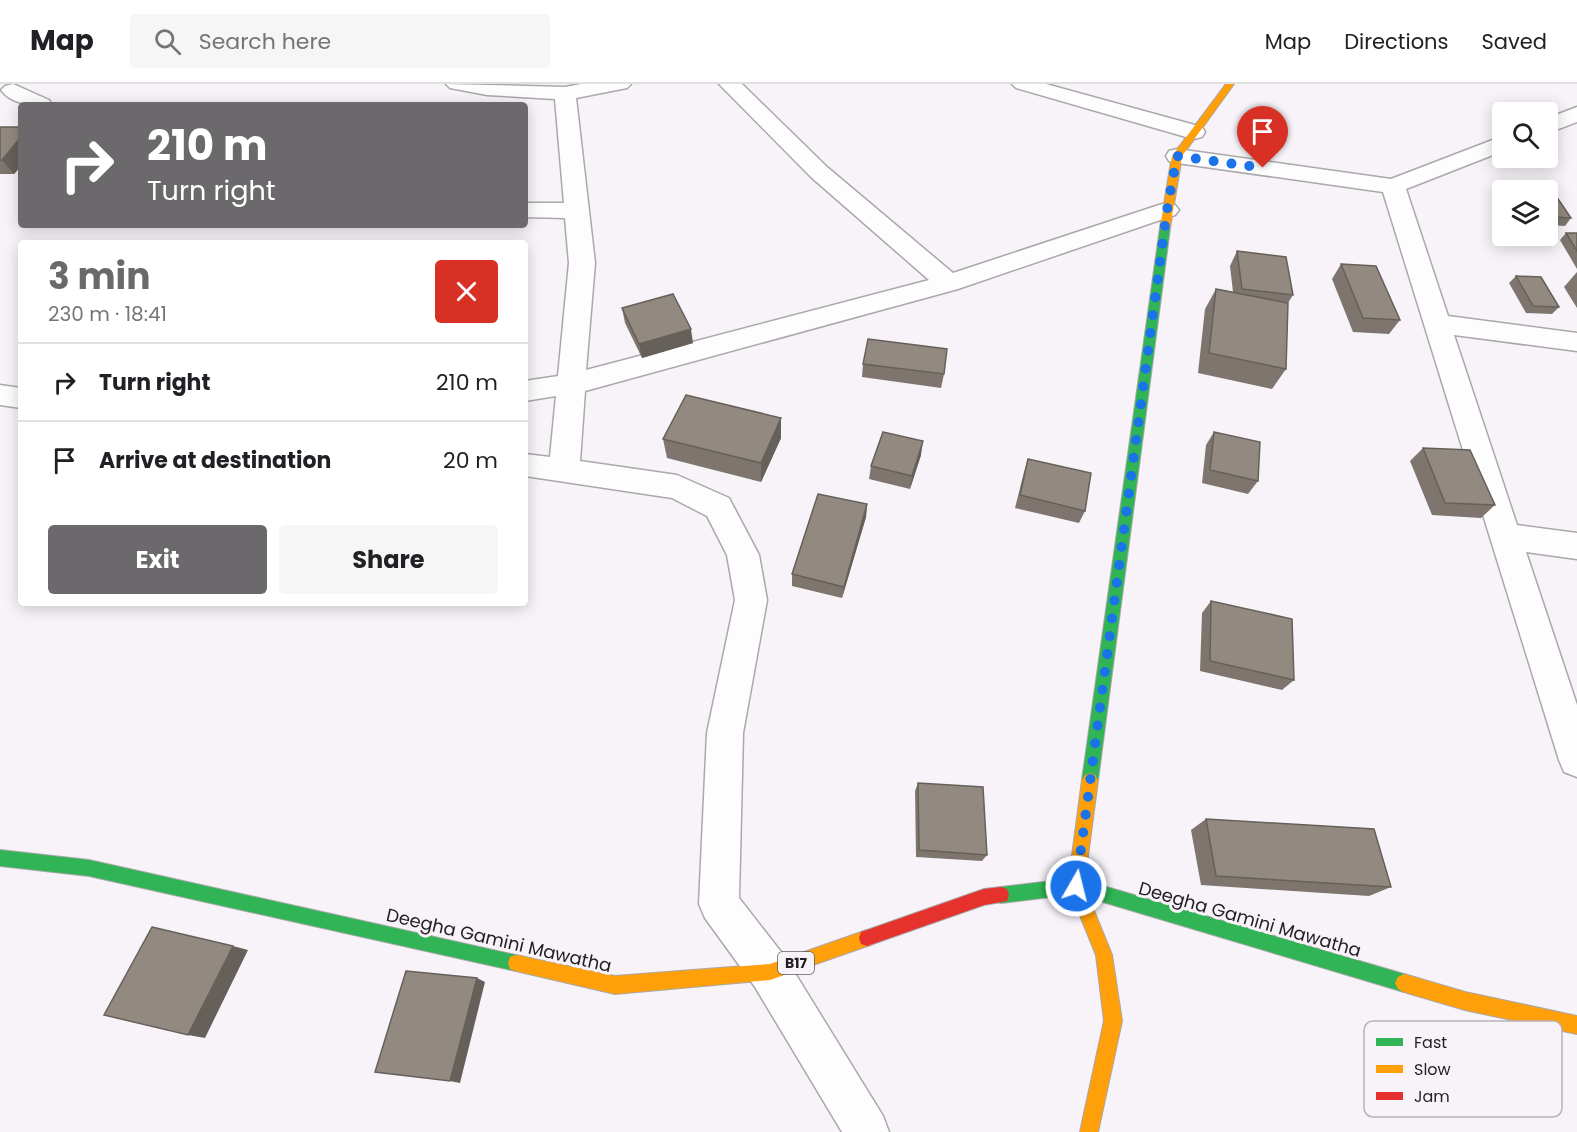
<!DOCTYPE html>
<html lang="en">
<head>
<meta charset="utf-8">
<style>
	:root { --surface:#fff; --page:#f6f6f6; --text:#202124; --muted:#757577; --line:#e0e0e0; --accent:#6c696d }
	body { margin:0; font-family:Poppins,sans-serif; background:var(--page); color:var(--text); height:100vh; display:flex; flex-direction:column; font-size:22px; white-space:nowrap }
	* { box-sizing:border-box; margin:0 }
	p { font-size:20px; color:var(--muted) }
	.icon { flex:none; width:33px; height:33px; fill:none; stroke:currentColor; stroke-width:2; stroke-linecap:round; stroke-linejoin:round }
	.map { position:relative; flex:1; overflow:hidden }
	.sheet { position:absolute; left:18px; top:156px; width:510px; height:366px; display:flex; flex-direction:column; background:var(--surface); border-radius:6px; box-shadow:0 3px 15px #0003 }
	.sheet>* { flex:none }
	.hud { position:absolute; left:18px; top:18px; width:510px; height:126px; border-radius:6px; box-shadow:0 3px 15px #0003; background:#6c696d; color:#fff; overflow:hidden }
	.buttons { position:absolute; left:1492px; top:18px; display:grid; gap:12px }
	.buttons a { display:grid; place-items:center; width:66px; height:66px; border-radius:6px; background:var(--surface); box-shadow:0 3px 15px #0003; font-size:30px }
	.pin { position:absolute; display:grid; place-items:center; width:51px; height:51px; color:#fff; margin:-62px -26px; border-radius:50% 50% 50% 0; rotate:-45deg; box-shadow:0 0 6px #0007 }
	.pin .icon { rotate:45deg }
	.me { position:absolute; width:66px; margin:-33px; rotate:8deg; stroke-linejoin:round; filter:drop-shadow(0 0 4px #0008) }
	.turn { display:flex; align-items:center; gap:21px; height:126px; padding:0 30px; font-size:27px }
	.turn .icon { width:78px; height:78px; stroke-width:2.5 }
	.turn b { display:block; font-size:42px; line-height:51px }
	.round { display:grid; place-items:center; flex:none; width:63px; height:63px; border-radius:6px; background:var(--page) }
	.headline { display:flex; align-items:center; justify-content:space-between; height:102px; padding:0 30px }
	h1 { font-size:36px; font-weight:700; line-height:45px; color:var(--accent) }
	.button { display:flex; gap:12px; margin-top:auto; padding:12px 30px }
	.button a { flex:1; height:69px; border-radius:6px; background:var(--accent); color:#fff; font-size:24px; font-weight:700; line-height:69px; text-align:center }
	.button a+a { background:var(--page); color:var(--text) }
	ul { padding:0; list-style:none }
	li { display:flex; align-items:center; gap:18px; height:78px; padding:0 30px; border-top:2px solid var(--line) }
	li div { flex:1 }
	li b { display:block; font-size:22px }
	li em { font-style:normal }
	header { display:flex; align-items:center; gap:36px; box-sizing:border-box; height:84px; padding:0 30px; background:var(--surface); border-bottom:2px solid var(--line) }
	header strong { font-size:28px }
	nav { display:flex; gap:33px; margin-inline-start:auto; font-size:21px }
	.search { width:420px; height:54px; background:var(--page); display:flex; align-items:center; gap:15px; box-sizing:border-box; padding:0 21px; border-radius:6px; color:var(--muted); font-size:22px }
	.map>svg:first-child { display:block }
</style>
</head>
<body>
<header>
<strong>Map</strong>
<div class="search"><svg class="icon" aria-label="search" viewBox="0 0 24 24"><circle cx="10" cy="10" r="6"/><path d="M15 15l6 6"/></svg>Search here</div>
<nav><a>Map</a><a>Directions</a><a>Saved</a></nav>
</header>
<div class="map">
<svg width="1577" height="1048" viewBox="0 0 1577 1048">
	<rect width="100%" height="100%" fill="#f7f3f8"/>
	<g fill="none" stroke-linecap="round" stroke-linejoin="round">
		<defs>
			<path id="street" d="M13,0L49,16L52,21C34,21 13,22 1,6L5,2Z
				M446,0L565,3L581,0H631L627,4L576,14L595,179L586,286L929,196L811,93L719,0H742L827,83L953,189L1159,121L1167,119L1175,121L1179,126L1175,131L958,205L585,307L580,377L677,391L729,414L759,471L767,516L743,649L739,814L785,873L883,1032L889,1048H842L755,903L705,834L699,820L707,649L735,516L727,471L707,432L672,414L525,392V370L550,373L556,312L525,317V297L558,292L569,179L565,134L525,133V119H564L555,15L487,11L450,4Z
				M1012,0H1046L1202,43L1205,48L1202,53L1194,55L1186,53L1016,4Z
				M1577,23V38L1548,49V34Z
				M1503,52V67L1406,105L1448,232L1577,249V267L1454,251L1517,441L1577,449V475L1526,468L1577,621V693L1564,688L1559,676L1383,108L1177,79L1169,77L1166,72L1169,67L1177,65L1391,95Z
				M0,301L21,304V324L0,321Z"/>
			<path id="fast" d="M1165,141L1170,144L1098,696L1095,701L1090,703L1085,701L1082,696L1160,144Z
				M0,766L89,776L516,871L522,873L524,879L522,885L516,887L89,792L0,782Z
				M1076,794L1404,890L1410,893L1413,899L1410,905L1404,908L1076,810L1001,819L995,817L993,811L995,805L1001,803Z"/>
			<path id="slow" d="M1226,0H1234L1182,72L1170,144L1165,147L1161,146L1160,144L1172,72Z
				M1090,689L1095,691L1098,696L1084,802L1112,871L1122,937L1098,1048H1080L1104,937L1096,871L1068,802L1082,696L1085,691Z
				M867,846L873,848L875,854L873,860L770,896L615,910L516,887L510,885L508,879L510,873L516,871L615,892L770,880Z
				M1404,890L1465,908L1577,932V950L1465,926L1404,908L1398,905L1395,899L1398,893Z"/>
			<path id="jam" d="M1001,803L1007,805L1009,811L1007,817L984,821L867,862L861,860L859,854L861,848L867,846L984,805Z"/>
		</defs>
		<!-- street casing -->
		<use href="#street" stroke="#aaa8aa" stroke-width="3"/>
		<!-- fast casing -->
		<use href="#fast" stroke="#aaa8aa" stroke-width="2"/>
		<!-- slow casing -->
		<use href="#slow" stroke="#aaa8aa" stroke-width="2"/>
		<!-- jam casing -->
		<use href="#jam" stroke="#aaa8aa" stroke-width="2"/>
		<!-- street -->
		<use href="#street" fill="#fefdfe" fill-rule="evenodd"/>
		<!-- fast -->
		<use href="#fast" fill="#30b455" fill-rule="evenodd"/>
		<!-- slow -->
		<use href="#slow" fill="#ff9f0a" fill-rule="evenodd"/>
		<!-- jam -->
		<use href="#jam" fill="#e5322d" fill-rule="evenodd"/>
	</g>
	<!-- wall -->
	<path fill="#7e766e" d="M0,43H21V82L14,90H0Z
		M1548,111L1571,134L1565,142L1548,141Z
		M1566,149H1577V185L1560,156Z
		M1237,167L1293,211L1288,219L1286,285L1272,305L1198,289L1205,225L1216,205L1233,208L1230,182Z
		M1341,180L1400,236L1389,250L1353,248L1332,195Z
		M1577,188V224L1564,203Z
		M1516,192L1559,223L1552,230L1526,229L1509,199Z
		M622,224L693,259L642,274L625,239Z
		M863,280L944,290L941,304L862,293Z
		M1214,348L1258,397L1248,410L1202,399L1206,361Z
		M781,354L761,398L667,374L663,355Z
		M1423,364L1495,421L1481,434L1432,431L1410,377Z
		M921,371L910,405L869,395L871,382Z
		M1028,375L1085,427L1079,439L1015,424L1024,388Z
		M867,420L866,433L842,514L792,502V490Z
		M1211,517L1294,596L1282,606L1200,587L1202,529Z
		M918,699L987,771L982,777L916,773L915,707Z
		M1206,735L1391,803L1369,812L1201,801L1191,746Z"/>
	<!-- shaded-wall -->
	<path fill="#66605a" d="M21,53V82L14,90L2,76Z
		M691,245L693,259L642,274L639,260Z
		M781,334V354L761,398V379Z
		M923,357L921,371L910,405L912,392Z
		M867,420L866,433L842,514L844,503Z
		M233,862L248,866L205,954L188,951Z
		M477,894L485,898L460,999L450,997Z"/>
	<!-- building -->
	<path fill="#928980" stroke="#66605a" stroke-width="1.5" d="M0,43H21V53L2,76H0Z
		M1548,111L1556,112L1571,134L1550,133L1548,130Z
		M1566,149H1577V167Z
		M1237,167L1286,173L1293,211L1242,205Z
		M1341,180L1376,182L1400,236L1363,234Z
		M1516,192L1541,193L1559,223L1533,222Z
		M1216,205L1288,219L1286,285L1209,269Z
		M673,210L691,245L639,260L622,224Z
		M868,255L947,265L944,290L863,280Z
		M686,311L781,334L761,379L663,355Z
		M883,348L923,357L912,392L871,382Z
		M1214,348L1260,358L1258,397L1210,386Z
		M1423,364L1470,366L1495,421L1445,419Z
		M1028,375L1091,389L1085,427L1020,411Z
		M818,410L867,420L844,503L792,490Z
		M1211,517L1292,535L1294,596L1210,577Z
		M918,699L983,703L987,771L919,766Z
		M1206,735L1374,745L1391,803L1216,792Z
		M152,843L233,862L188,951L104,931Z
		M406,887L477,894L450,997L375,988Z"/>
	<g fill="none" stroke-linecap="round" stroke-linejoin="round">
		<!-- route -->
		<path stroke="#1a73e8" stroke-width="10" stroke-dasharray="0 18" d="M1076,802L1167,126L1177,72L1263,84"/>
	</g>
	<g text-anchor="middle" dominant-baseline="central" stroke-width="6" stroke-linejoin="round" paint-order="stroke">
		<!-- shield labels -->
		<rect fill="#f8f2f9" stroke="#625e62" stroke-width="1.5" x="778" y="868" width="36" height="22" rx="4.5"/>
		<g font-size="14" font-weight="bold" fill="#211f22">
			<text x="796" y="879">B17</text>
		</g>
		<!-- near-street labels -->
		<g font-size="18" fill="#211f22" stroke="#f8f2f9">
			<text transform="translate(1250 835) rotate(16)">Deegha Gamini Mawatha</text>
			<text transform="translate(499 856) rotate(13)">Deegha Gamini Mawatha</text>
		</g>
	</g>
	<!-- legend -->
	<rect x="1364" y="937" width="198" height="96" rx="9" fill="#f8f2f9" stroke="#b8b3b8" stroke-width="1.5"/>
	<rect x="1376" y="954" width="27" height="8" fill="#30b455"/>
	<rect x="1376" y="981" width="27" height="8" fill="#ff9f0a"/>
	<rect x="1376" y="1008" width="27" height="8" fill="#e5322d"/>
	<g font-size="16" fill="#211f22">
		<text x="1414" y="964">Fast</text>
		<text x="1414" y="991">Slow</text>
		<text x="1414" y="1018">Jam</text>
	</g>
</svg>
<div class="buttons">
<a><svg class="icon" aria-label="search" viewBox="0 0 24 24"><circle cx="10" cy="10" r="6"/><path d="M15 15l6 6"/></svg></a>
<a><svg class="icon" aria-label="layers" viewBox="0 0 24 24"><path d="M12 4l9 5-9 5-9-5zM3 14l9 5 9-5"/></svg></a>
</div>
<div class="pin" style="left:1263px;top:84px;background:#d93025"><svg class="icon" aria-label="arrive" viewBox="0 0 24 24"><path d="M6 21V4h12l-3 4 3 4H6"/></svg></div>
<svg class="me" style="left:1076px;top:802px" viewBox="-20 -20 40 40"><circle r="17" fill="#1a73e8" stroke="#fff" stroke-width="3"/><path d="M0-11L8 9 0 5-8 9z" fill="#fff"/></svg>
<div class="hud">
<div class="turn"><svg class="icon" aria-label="right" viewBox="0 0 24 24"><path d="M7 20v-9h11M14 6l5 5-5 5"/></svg><div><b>210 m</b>Turn right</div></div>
</div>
<section class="sheet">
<div class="headline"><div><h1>3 min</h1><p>230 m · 18:41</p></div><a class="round" style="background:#d93025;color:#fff"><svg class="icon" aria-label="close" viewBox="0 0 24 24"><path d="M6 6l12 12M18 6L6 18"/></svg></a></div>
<ul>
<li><svg class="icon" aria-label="right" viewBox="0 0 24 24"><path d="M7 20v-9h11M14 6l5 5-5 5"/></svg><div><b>Turn right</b></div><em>210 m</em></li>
<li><svg class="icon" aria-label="arrive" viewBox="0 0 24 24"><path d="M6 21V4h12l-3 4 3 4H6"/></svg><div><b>Arrive at destination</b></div><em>20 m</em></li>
</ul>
<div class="button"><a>Exit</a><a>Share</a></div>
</section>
</div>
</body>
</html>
